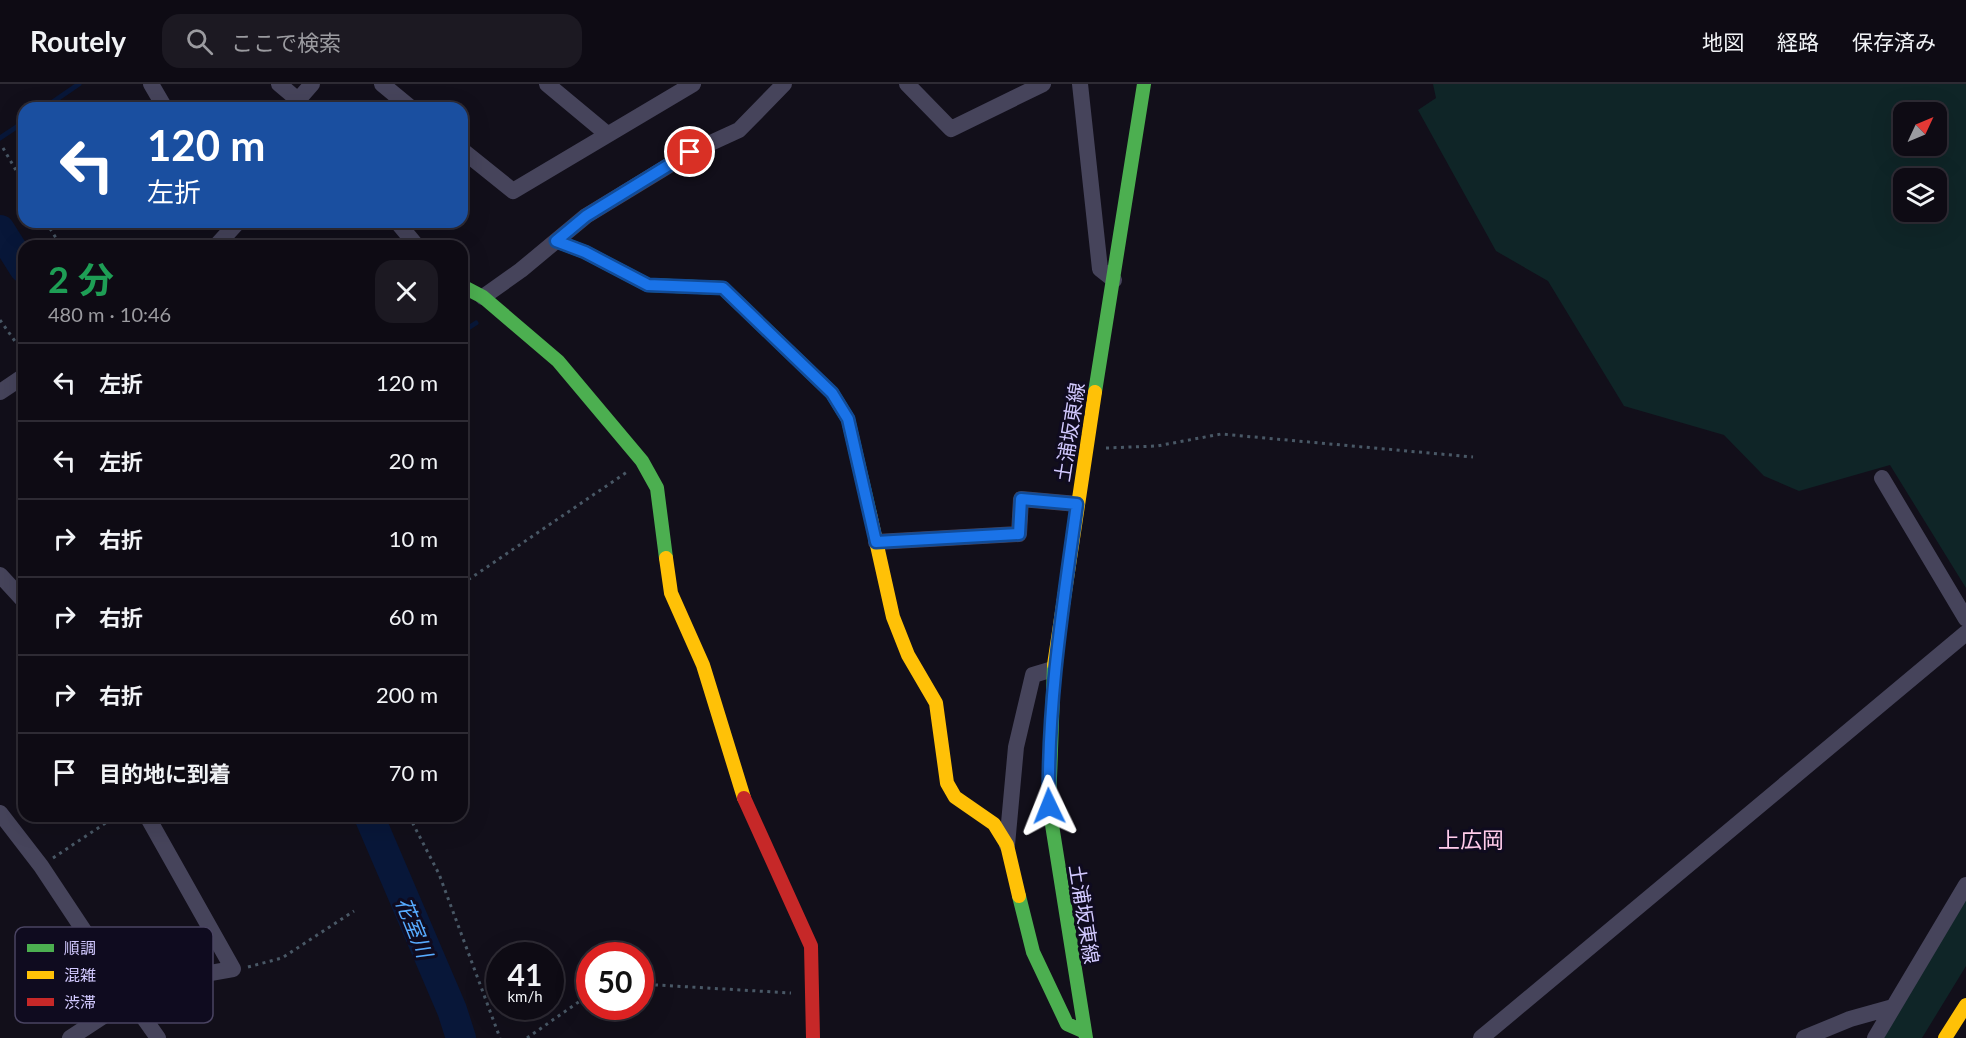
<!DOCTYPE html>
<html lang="ja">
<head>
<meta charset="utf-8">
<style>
	:root { --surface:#0e0b14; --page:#1c1922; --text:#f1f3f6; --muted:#9b9ba0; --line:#2e2b34 }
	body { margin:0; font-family:Lato,"Noto Sans JP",sans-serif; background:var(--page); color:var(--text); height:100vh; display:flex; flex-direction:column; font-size:22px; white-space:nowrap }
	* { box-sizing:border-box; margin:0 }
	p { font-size:20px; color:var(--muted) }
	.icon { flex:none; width:33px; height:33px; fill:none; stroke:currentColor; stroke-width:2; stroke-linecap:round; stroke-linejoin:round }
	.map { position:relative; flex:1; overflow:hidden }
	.drawer { position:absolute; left:18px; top:156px; width:450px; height:582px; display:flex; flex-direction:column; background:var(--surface); border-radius:18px; box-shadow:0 6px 24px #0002,0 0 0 2px var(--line) }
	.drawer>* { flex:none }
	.top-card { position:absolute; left:18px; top:18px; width:450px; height:126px; border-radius:18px; box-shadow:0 6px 24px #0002,0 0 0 2px var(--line); background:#1a4fa0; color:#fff; overflow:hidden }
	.needle { width:39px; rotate:46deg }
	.buttons { position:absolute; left:1893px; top:18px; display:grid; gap:12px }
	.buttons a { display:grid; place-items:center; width:54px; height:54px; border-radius:12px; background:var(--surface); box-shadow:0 6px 24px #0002,0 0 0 2px var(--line); font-size:30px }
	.speed { position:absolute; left:486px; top:858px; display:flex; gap:12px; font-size:30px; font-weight:700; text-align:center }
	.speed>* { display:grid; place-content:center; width:78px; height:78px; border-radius:50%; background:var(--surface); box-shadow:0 6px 24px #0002,0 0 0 2px var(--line); line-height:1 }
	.speed small { font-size:15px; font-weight:400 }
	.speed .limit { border:9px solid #d22; background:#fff; color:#111 }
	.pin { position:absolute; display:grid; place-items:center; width:51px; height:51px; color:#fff; margin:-26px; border:3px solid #fff; border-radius:50%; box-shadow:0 2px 6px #0007 }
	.me { position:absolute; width:66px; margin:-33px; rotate:358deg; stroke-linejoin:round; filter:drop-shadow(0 0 4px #0008) }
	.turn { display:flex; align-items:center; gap:21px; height:126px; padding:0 30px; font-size:27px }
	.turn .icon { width:78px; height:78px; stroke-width:2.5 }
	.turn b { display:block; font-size:42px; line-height:51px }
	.round { display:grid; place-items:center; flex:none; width:63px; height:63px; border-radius:18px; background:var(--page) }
	.overview { display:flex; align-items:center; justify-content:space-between; height:102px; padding:0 30px }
	h1 { font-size:36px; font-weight:700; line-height:45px; color:#1e9e55 }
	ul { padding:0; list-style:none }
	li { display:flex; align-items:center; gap:18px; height:78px; padding:0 30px; border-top:2px solid var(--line) }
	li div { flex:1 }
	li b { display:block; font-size:22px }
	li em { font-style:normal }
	header { display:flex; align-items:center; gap:36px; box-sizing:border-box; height:84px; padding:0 30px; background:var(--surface); border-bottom:2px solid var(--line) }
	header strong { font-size:28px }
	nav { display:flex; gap:33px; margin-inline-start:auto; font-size:21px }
	.search { width:420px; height:54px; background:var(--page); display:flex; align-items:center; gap:15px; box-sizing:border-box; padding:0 21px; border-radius:18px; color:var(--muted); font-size:22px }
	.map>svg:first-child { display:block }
</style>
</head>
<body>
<header>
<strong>Routely</strong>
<div class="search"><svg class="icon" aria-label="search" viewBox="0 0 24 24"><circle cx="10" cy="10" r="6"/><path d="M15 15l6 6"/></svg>ここで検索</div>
<nav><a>地図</a><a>経路</a><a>保存済み</a></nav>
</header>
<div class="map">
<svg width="1966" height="954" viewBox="0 0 1966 954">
	<rect width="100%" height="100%" fill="#120f1a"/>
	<!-- green -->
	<path fill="#0f2527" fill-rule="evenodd" d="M1433,0H1966V504L1890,381L1799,407L1764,392L1724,351L1624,322L1548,197L1496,167L1418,26L1436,14ZM1904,28H1936V62H1904ZM1904,94H1936V128H1904Z
		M1966,816V882L1922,954H1883Z"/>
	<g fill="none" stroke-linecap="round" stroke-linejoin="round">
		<!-- stream -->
		<path stroke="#081739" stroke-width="5" d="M44,24L79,0
			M0,54L24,38
			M462,248L476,239"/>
		<!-- river -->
		<path stroke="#081739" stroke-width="30" d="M0,146L24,184
			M369,732L452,926L461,954"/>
		<!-- path -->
		<path stroke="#495866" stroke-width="3" stroke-dasharray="3 4.5" stroke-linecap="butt" d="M3,64L24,100
			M46,138L61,162
			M0,236L24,270
			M1106,364L1157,362L1221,350L1473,373
			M462,500L627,388
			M409,732L439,790L500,954
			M53,774L116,732
			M248,883L282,874L354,827
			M640,900L791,909
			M527,954L590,910"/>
		<!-- street -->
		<path stroke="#46445b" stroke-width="16" d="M151,0L165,24
			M279,0L298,16L312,0
			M382,0L411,24
			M547,0L607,50
			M907,0L951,45L1043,0
			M1080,0L1100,185L1114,196
			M462,66L513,107L693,0
			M397,138L417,162
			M216,162L238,138
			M483,213L521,186L586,132L691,68L739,46L784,0
			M0,308L24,292
			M1882,394L1966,535
			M876,458L1019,450L1021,415L1077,420
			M0,491L24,517
			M0,729L41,782L112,889L158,954
			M1007,761L1016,663L1033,591L1053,585
			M70,954L154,899L233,885L147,732
			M1481,954L1966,549
			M1804,954L1850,935L1893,923
			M1875,954L1966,801"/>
		<!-- fast -->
		<path stroke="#4caf50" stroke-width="14" d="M556,157L585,168L648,201L723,204L832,309L848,335L870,430
			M462,202L483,213L558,277L642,377L657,404L666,474
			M1095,308L1144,0
			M1054,581L1049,722L1086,954
			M1019,812L1033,868L1067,940L1085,948"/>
		<!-- slow -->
		<path stroke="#ffc107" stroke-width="14" d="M870,430L893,533L908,571L936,619L947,699L955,713L994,740L1007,761L1019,812
			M666,474L671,509L703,581L744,714
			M1054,581L1095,308
			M1945,954L1966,921"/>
		<!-- jam -->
		<path stroke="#c62828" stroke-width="14" d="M744,714L811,862L813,954"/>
	</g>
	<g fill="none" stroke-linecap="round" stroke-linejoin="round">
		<defs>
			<path id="route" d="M690,68L586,132L556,157L585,168L648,201L723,204L832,309L848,335L876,458L1019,450L1021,415L1077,420C1063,521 1047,620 1049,722"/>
		</defs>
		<!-- route casing -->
		<use href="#route" stroke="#114b97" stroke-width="15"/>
		<!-- route -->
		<use href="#route" stroke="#1a73e8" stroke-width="10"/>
	</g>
	<g text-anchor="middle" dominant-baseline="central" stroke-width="6" stroke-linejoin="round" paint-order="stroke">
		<!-- street labels -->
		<g font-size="20" fill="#d2c9ff" stroke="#0f0b1f">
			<text transform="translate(1069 348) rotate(-81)">土浦坂東線</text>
			<text transform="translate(1085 830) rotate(81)">土浦坂東線</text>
		</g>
		<!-- water labels -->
		<g font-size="21" font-style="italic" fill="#57abff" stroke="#0f0b1f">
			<text transform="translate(415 843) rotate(68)">花室川</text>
		</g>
		<!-- quarter labels -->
		<g font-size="22" fill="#ffcbea" stroke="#0f0b1f">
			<text x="1471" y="755">上広岡</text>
		</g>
	</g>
	<!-- legend -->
	<rect x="15" y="843" width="198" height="96" rx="9" fill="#0f0b1f" stroke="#4a4462" stroke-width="1.5"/>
	<rect x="27" y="860" width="27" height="8" fill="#4caf50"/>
	<rect x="27" y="887" width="27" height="8" fill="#ffc107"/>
	<rect x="27" y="914" width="27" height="8" fill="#c62828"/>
	<g font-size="16" fill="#d2c9ff">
		<text x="64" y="870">順調</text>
		<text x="64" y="897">混雑</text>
		<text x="64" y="924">渋滞</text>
	</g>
</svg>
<div class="buttons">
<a><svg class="needle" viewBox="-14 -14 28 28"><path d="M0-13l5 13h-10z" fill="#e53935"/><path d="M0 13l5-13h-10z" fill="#9b9ba0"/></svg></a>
<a><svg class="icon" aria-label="layers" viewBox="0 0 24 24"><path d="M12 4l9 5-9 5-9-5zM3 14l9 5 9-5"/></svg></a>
</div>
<div class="speed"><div>41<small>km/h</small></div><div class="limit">50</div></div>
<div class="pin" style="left:690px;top:68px;background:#d93025"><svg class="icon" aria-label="arrive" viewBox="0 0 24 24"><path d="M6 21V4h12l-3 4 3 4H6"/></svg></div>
<svg class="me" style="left:1049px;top:722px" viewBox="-20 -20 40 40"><path d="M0-17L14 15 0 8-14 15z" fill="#1a73e8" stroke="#fff" stroke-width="4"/></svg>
<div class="top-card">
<div class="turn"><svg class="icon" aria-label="left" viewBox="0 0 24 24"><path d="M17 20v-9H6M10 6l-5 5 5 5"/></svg><div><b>120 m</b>左折</div></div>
</div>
<section class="drawer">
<div class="overview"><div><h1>2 分</h1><p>480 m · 10:46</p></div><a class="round"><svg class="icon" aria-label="close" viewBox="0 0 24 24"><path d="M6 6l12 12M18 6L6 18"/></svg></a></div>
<ul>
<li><svg class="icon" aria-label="left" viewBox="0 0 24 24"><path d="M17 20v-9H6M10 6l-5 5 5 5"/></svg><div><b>左折</b></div><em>120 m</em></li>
<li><svg class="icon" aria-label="left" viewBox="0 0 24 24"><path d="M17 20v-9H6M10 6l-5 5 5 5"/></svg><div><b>左折</b></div><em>20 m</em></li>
<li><svg class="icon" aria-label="right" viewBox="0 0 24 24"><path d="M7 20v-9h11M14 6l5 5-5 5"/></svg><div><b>右折</b></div><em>10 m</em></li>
<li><svg class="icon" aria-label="right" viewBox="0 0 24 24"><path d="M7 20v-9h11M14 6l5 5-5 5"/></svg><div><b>右折</b></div><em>60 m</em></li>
<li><svg class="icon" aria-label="right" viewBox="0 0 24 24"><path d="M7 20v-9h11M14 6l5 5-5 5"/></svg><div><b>右折</b></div><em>200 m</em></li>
<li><svg class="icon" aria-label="arrive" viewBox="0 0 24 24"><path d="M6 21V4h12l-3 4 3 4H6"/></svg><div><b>目的地に到着</b></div><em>70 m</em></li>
</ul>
</section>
</div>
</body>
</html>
